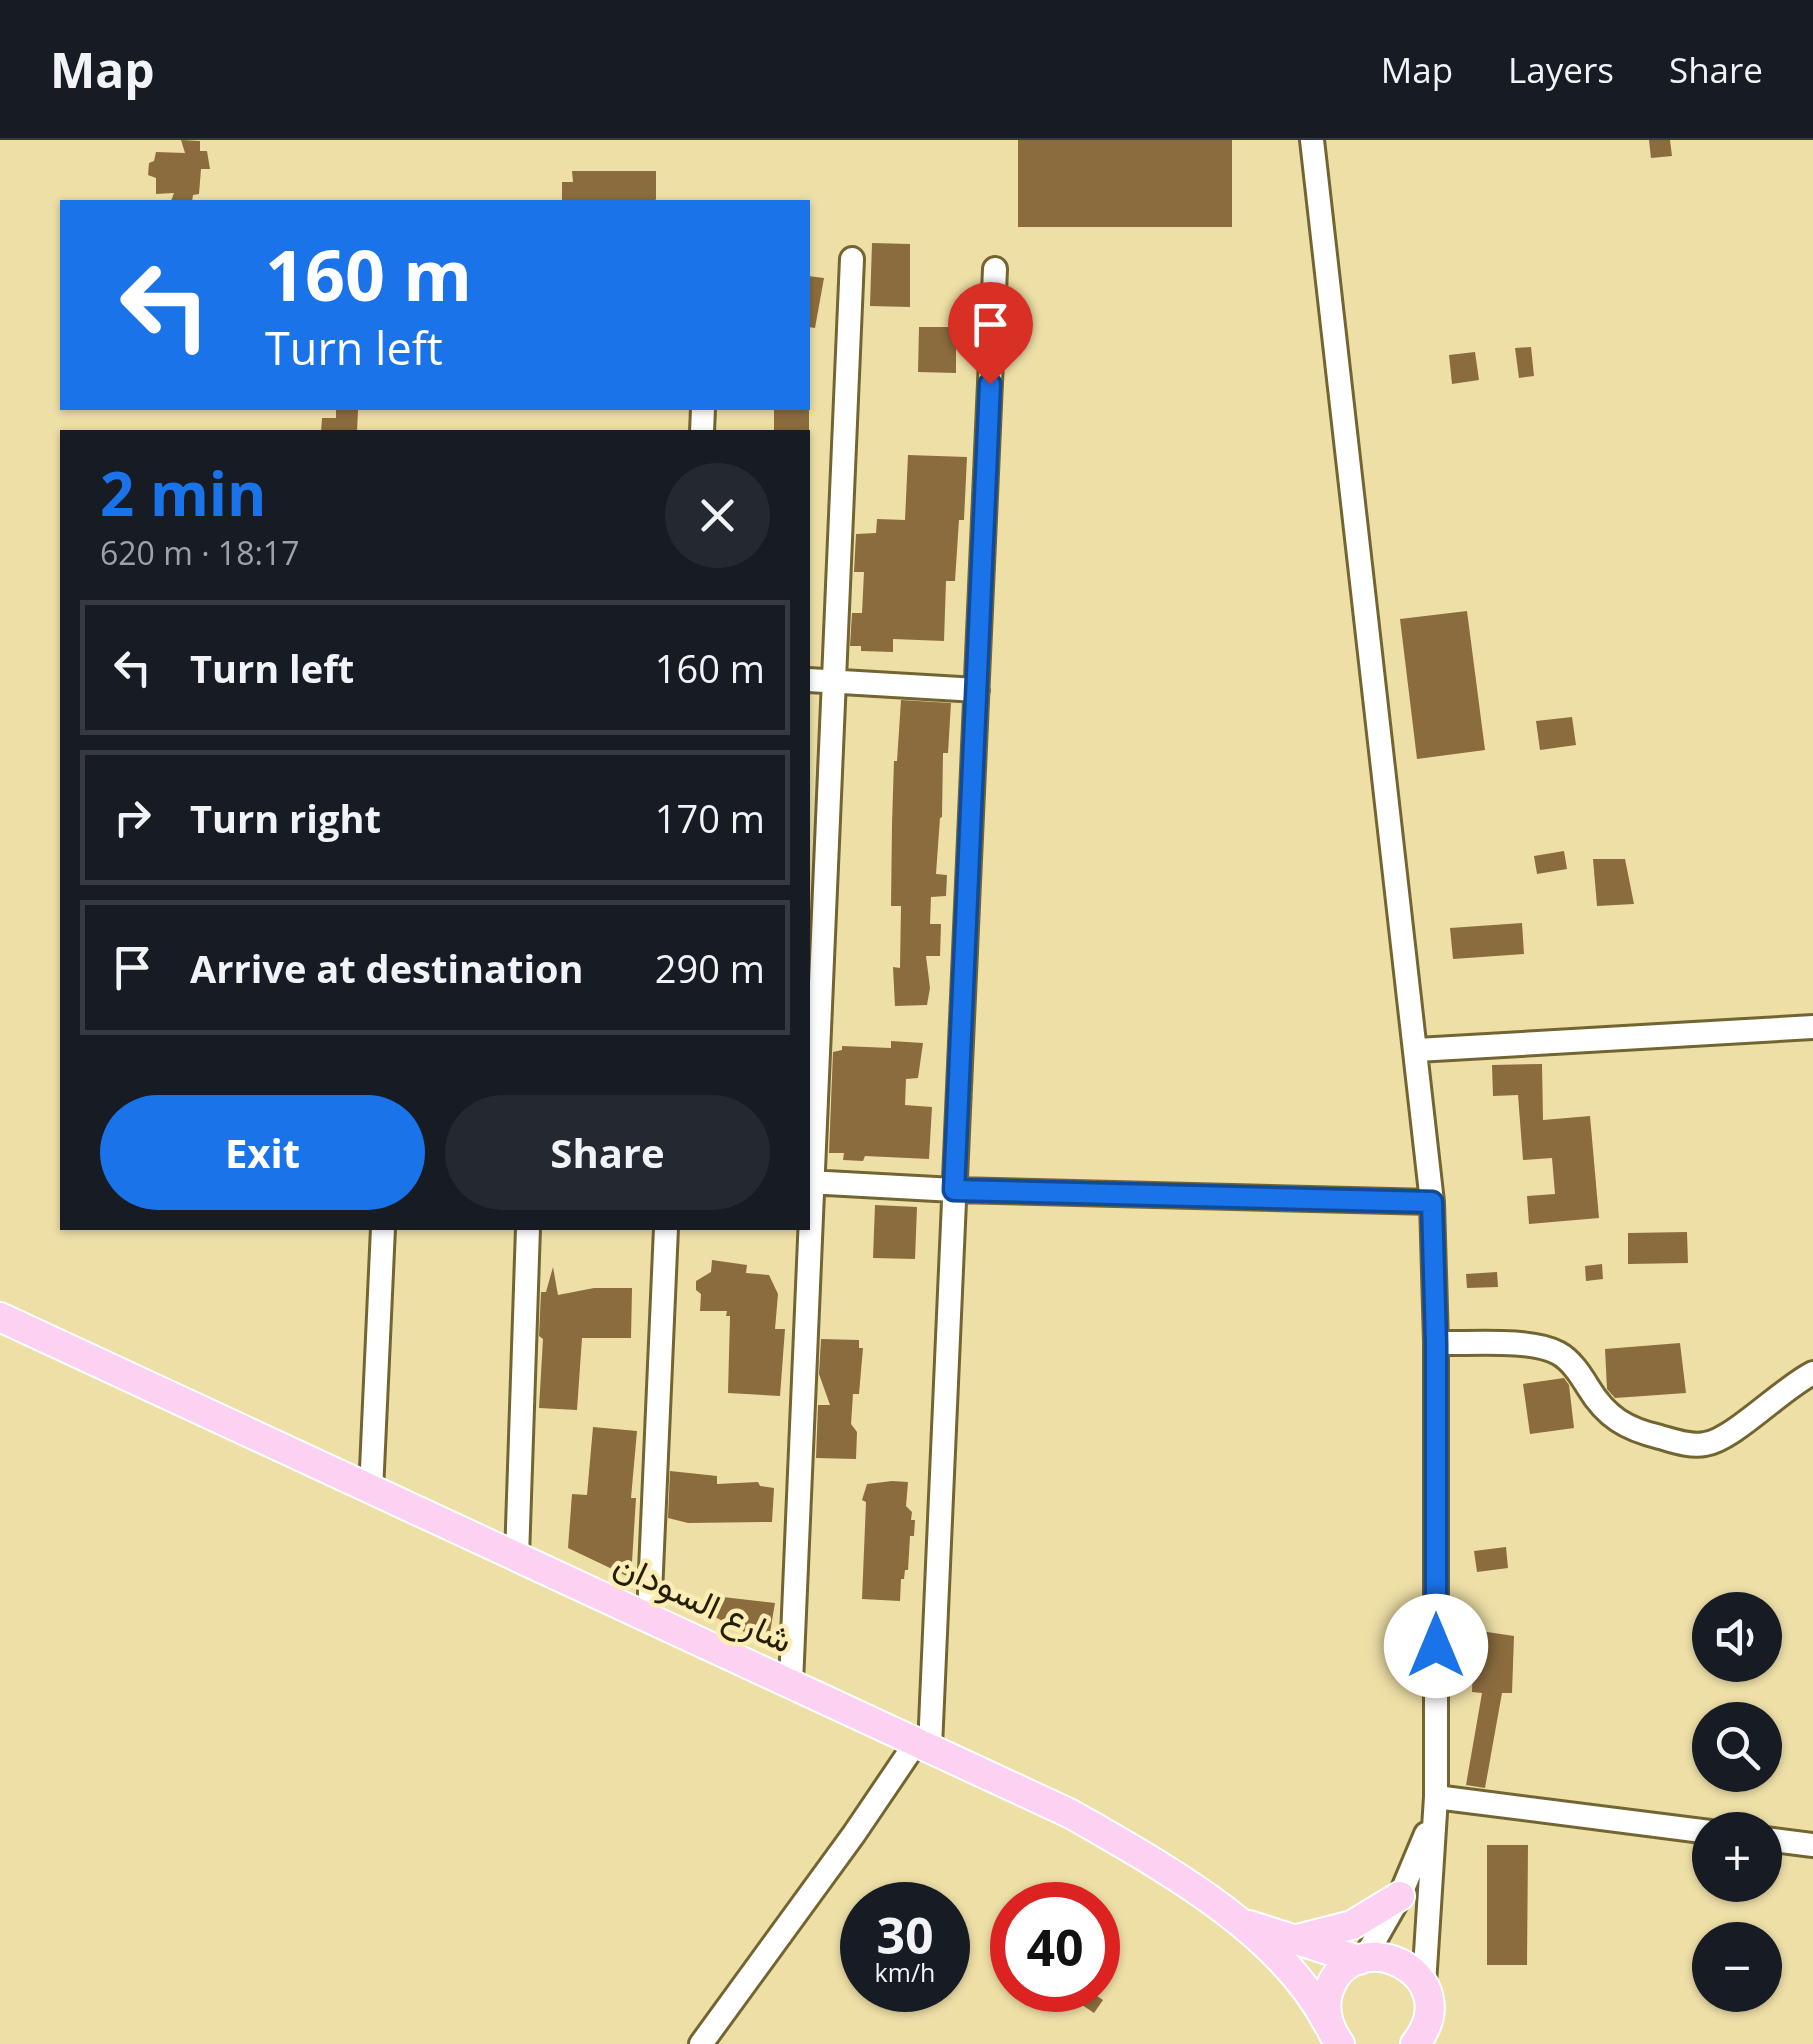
<!DOCTYPE html>
<html lang="en">
<head>
<meta charset="utf-8">
<style>
	:root { --surface:#171b24; --page:#242831; --text:#f1f3f6; --muted:#9ea1a6; --line:#363941; --accent:#1a73e8 }
	body { margin:0; font-family:"Open Sans",Vazirmatn,sans-serif; background:var(--page); color:var(--text); height:100vh; display:flex; flex-direction:column; font-size:38px; white-space:nowrap }
	* { box-sizing:border-box; margin:0 }
	p { font-size:32px; color:var(--muted) }
	.icon { flex:none; width:55px; height:55px; fill:none; stroke:currentColor; stroke-width:2; stroke-linecap:round; stroke-linejoin:round }
	.map { position:relative; flex:1; overflow:hidden }
	.sheet { position:absolute; left:60px; top:290px; width:750px; height:800px; display:flex; flex-direction:column; background:var(--surface); border-radius:0px; box-shadow:0 2px 8px #0004 }
	.sheet>* { flex:none }
	.guide { position:absolute; left:60px; top:60px; width:750px; height:210px; border-radius:0px; box-shadow:0 2px 8px #0004; background:#1a73e8; color:#fff; overflow:hidden }
	.fabs { position:absolute; left:1692px; top:1452px; display:grid; gap:20px }
	.fabs a { display:grid; place-items:center; width:90px; height:90px; border-radius:50%; background:var(--surface); box-shadow:0 2px 8px #0004; font-size:50px }
	.speed { position:absolute; left:840px; top:1742px; display:flex; gap:20px; font-size:50px; font-weight:700; text-align:center }
	.speed>* { display:grid; place-content:center; width:130px; height:130px; border-radius:50%; background:var(--surface); box-shadow:0 2px 8px #0004; line-height:1 }
	.speed small { font-size:25px; font-weight:400 }
	.speed .limit { border:15px solid #d22; background:#fff; color:#111 }
	.pin { position:absolute; display:grid; place-items:center; width:85px; height:85px; color:#fff; margin:-102px -42px; border-radius:50% 50% 50% 0; rotate:-45deg; box-shadow:0 0 10px #0007 }
	.pin .icon { rotate:45deg }
	.me { position:absolute; width:110px; margin:-55px; rotate:0deg; stroke-linejoin:round; filter:drop-shadow(0 0 8px #0008) }
	.turn { display:flex; align-items:center; gap:35px; height:210px; padding:0 40px; font-size:45px }
	.turn .icon { width:130px; height:130px; stroke-width:2.5 }
	.turn b { display:block; font-size:70px; line-height:85px }
	.round { display:grid; place-items:center; flex:none; width:105px; height:105px; border-radius:52px; background:var(--page) }
	.head { display:flex; align-items:center; justify-content:space-between; height:170px; padding:0 40px }
	h1 { font-size:60px; font-weight:700; line-height:75px; color:var(--accent) }
	.button { display:flex; gap:20px; margin-top:auto; padding:20px 40px }
	.button a { flex:1; height:115px; border-radius:60px; background:var(--accent); color:#fff; font-size:40px; font-weight:700; line-height:115px; text-align:center }
	.button a+a { background:var(--page); color:var(--text) }
	ul { padding:0; list-style:none }
	li { display:flex; align-items:center; gap:30px; height:135px; margin:0 20px 15px; padding:0 20px; border:5px solid var(--line); border-radius:0px }
	li div { flex:1 }
	li b { display:block; font-size:38px }
	li em { font-style:normal }
	header { display:flex; align-items:center; gap:60px; box-sizing:border-box; height:140px; padding:0 50px; background:var(--surface); border-bottom:2px solid var(--line) }
	header strong { font-size:48px }
	nav { display:flex; gap:55px; margin-inline-start:auto; font-size:35px }
	.map>svg:first-child { display:block }
</style>
</head>
<body>
<header>
<strong>Map</strong>
<nav><a>Map</a><a>Layers</a><a>Share</a></nav>
</header>
<div class="map">
<svg width="1813" height="1904" viewBox="0 0 1813 1904">
	<rect width="100%" height="100%" fill="#eedfa7"/>
	<!-- building -->
	<path fill="#8b6c3e" d="M181,0L200,1V11H207L210,29H201L199,54L193,55L192,62L171,61L174,53L156,54V38L148,35L149,23L154,21L156,12L185,13Z
		M1018,0H1232V87H1018Z
		M1649,0H1670L1672,16L1651,18Z
		M572,31H656V59L654,62H562V42H573Z
		M872,103L910,104V167L870,166Z
		M808,136L824,138L815,188L808,187Z
		M919,187H956V233L918,232Z
		M1531,207L1534,236L1519,238L1515,208Z
		M1475,212L1479,240L1452,244L1449,215Z
		M774,268H809V292H774Z
		M336,269L358,270L357,292H321L322,278H336Z
		M908,315L967,317L964,380H959L955,441H946L944,501L893,499V512L861,511V506H850L852,473H862L864,432H854L856,394L876,393L877,379L905,380Z
		M1467,471L1485,610L1417,619L1400,479Z
		M901,560L951,563L948,613H943L942,677L940,678L936,734L947,735L946,756L931,757L930,784H941L940,816H926L930,848L927,865L895,866L893,827L900,828L901,766H891L892,684L894,621H897Z
		M1572,577L1576,605L1540,610L1536,581Z
		M1564,711L1567,729L1537,734L1534,716Z
		M1593,719H1625L1634,764L1597,766Z
		M1522,783L1524,814L1453,819L1450,788Z
		M891,901L923,903L918,938L906,939L905,965L932,967L929,1019L865,1016L863,1021L843,1020L844,1013H829L833,912L842,910V906L891,908Z
		M1542,924L1543,980L1590,976L1599,1078L1529,1084L1527,1056L1555,1054L1552,1018L1523,1020L1518,955L1493,956L1492,925Z
		M875,1065L917,1067L915,1119L873,1118Z
		M1687,1092L1688,1123L1628,1124V1093Z
		M712,1120L747,1125L746,1133L769,1135L778,1154L775,1189H785L780,1256L728,1253L730,1176H726L727,1171H700L701,1154L696,1150V1141L711,1132Z
		M1602,1124L1603,1139L1586,1141L1585,1126Z
		M553,1127L558,1155L594,1148H632L631,1198H582L577,1270L539,1268L543,1199L539,1196L541,1152H546Z
		M1497,1132L1498,1147L1467,1148L1466,1134Z
		M821,1199L859,1200V1208H863L859,1254H853L851,1284L857,1292L856,1319L816,1318L818,1265H830L819,1234Z
		M1680,1203L1686,1253L1615,1258L1607,1249L1605,1209Z
		M1564,1238L1569,1245L1574,1288L1530,1294L1523,1244Z
		M593,1287L637,1291L631,1358H636L631,1438L568,1408L572,1354L587,1355Z
		M670,1331L717,1336V1344L758,1342L760,1346L774,1348L772,1382L688,1383L668,1378Z
		M892,1341L908,1342L906,1366L912,1372L911,1380H915L914,1396H910L908,1430H905L904,1439H901L900,1461L862,1459L866,1362L862,1360L867,1344Z
		M1506,1407L1508,1428L1477,1432L1474,1411Z
		M714,1456L775,1463L768,1504L713,1476Z
		M1474,1490L1514,1496L1512,1553H1502L1485,1648L1466,1645L1482,1553L1472,1552Z
		M1487,1705H1528L1527,1825H1487Z
		M1060,1850H1088L1103,1860L1094,1873Z"/>
	<g fill="none" stroke-linecap="round" stroke-linejoin="round">
		<defs>
			<path id="minor" d="M1312,0L1432,1062L1436,1203V1657L1424,1844
				M702,292L703,268
				M808,540L977,550
				M1417,910L1813,887
				M808,1042L954,1050L1432,1062
				M1436,1203C1468,1204 1531,1198 1558,1213C1571,1220 1580,1234 1588,1247C1606,1277 1626,1289 1660,1297C1674,1301 1691,1307 1705,1304C1733,1300 1781,1249 1813,1233
				M371,1351L383,1088
				M517,1417L528,1088
				M649,1476L666,1088
				M791,1543L852,119
				M930,1607L995,129
				M1436,1657L1710,1692
				M1765,1699L1813,1705
				M1364,1819L1400,1756L1426,1694
				M701,1904L854,1694L917,1601"/>
			<path id="major" d="M0,1177L1071,1674C1161,1726 1279,1789 1328,1884
				M1249,1785L1359,1820
				M1297,1799L1352,1785L1400,1756
				M1340,1904C1329,1889 1323,1872 1328,1853C1351,1777 1471,1834 1415,1904"/>
		</defs>
		<!-- minor casing -->
		<use href="#minor" stroke="#736531" stroke-width="28"/>
		<!-- major casing -->
		<use href="#major" stroke="#fff" stroke-width="32"/>
		<!-- minor -->
		<use href="#minor" stroke="#fff" stroke-width="22"/>
		<!-- major -->
		<use href="#major" stroke="#fcd1f2" stroke-width="28"/>
	</g>
	<g fill="none" stroke-linecap="round" stroke-linejoin="round">
		<defs>
			<path id="route" d="M990,244L954,1050L1432,1062L1436,1203V1506"/>
		</defs>
		<!-- route casing -->
		<use href="#route" stroke="#114b97" stroke-width="25"/>
		<!-- route -->
		<use href="#route" stroke="#1a73e8" stroke-width="18"/>
	</g>
	<g text-anchor="middle" dominant-baseline="central" stroke-width="9" stroke-linejoin="round" paint-order="stroke">
		<!-- street labels -->
		<g font-size="35" fill="#251f09" stroke="#fbedb4">
			<text transform="translate(704 1461) rotate(25)">شارع السودان</text>
		</g>
	</g>
</svg>
<div class="fabs">
<a><svg class="icon" aria-label="sound" viewBox="0 0 24 24"><path d="M4 9h4l5-4v14l-5-4H4zM17 9q2 3 0 6"/></svg></a>
<a><svg class="icon" aria-label="search" viewBox="0 0 24 24"><circle cx="10" cy="10" r="6"/><path d="M15 15l6 6"/></svg></a>
<a>+</a>
<a>−</a>
</div>
<div class="speed"><div>30<small>km/h</small></div><div class="limit">40</div></div>
<div class="pin" style="left:990px;top:244px;background:#d93025"><svg class="icon" aria-label="arrive" viewBox="0 0 24 24"><path d="M6 21V4h12l-3 4 3 4H6"/></svg></div>
<svg class="me" style="left:1436px;top:1506px" viewBox="-20 -20 40 40"><circle r="19" fill="#fff"/><path d="M0-13L10 11 0 6-10 11z" fill="#1a73e8"/></svg>
<div class="guide">
<div class="turn"><svg class="icon" aria-label="left" viewBox="0 0 24 24"><path d="M17 20v-9H6M10 6l-5 5 5 5"/></svg><div><b>160 m</b>Turn left</div></div>
</div>
<section class="sheet">
<div class="head"><div><h1>2 min</h1><p>620 m · 18:17</p></div><a class="round"><svg class="icon" aria-label="close" viewBox="0 0 24 24"><path d="M6 6l12 12M18 6L6 18"/></svg></a></div>
<ul>
<li><svg class="icon" aria-label="left" viewBox="0 0 24 24"><path d="M17 20v-9H6M10 6l-5 5 5 5"/></svg><div><b>Turn left</b></div><em>160 m</em></li>
<li><svg class="icon" aria-label="right" viewBox="0 0 24 24"><path d="M7 20v-9h11M14 6l5 5-5 5"/></svg><div><b>Turn right</b></div><em>170 m</em></li>
<li><svg class="icon" aria-label="arrive" viewBox="0 0 24 24"><path d="M6 21V4h12l-3 4 3 4H6"/></svg><div><b>Arrive at destination</b></div><em>290 m</em></li>
</ul>
<div class="button"><a>Exit</a><a>Share</a></div>
</section>
</div>
</body>
</html>
